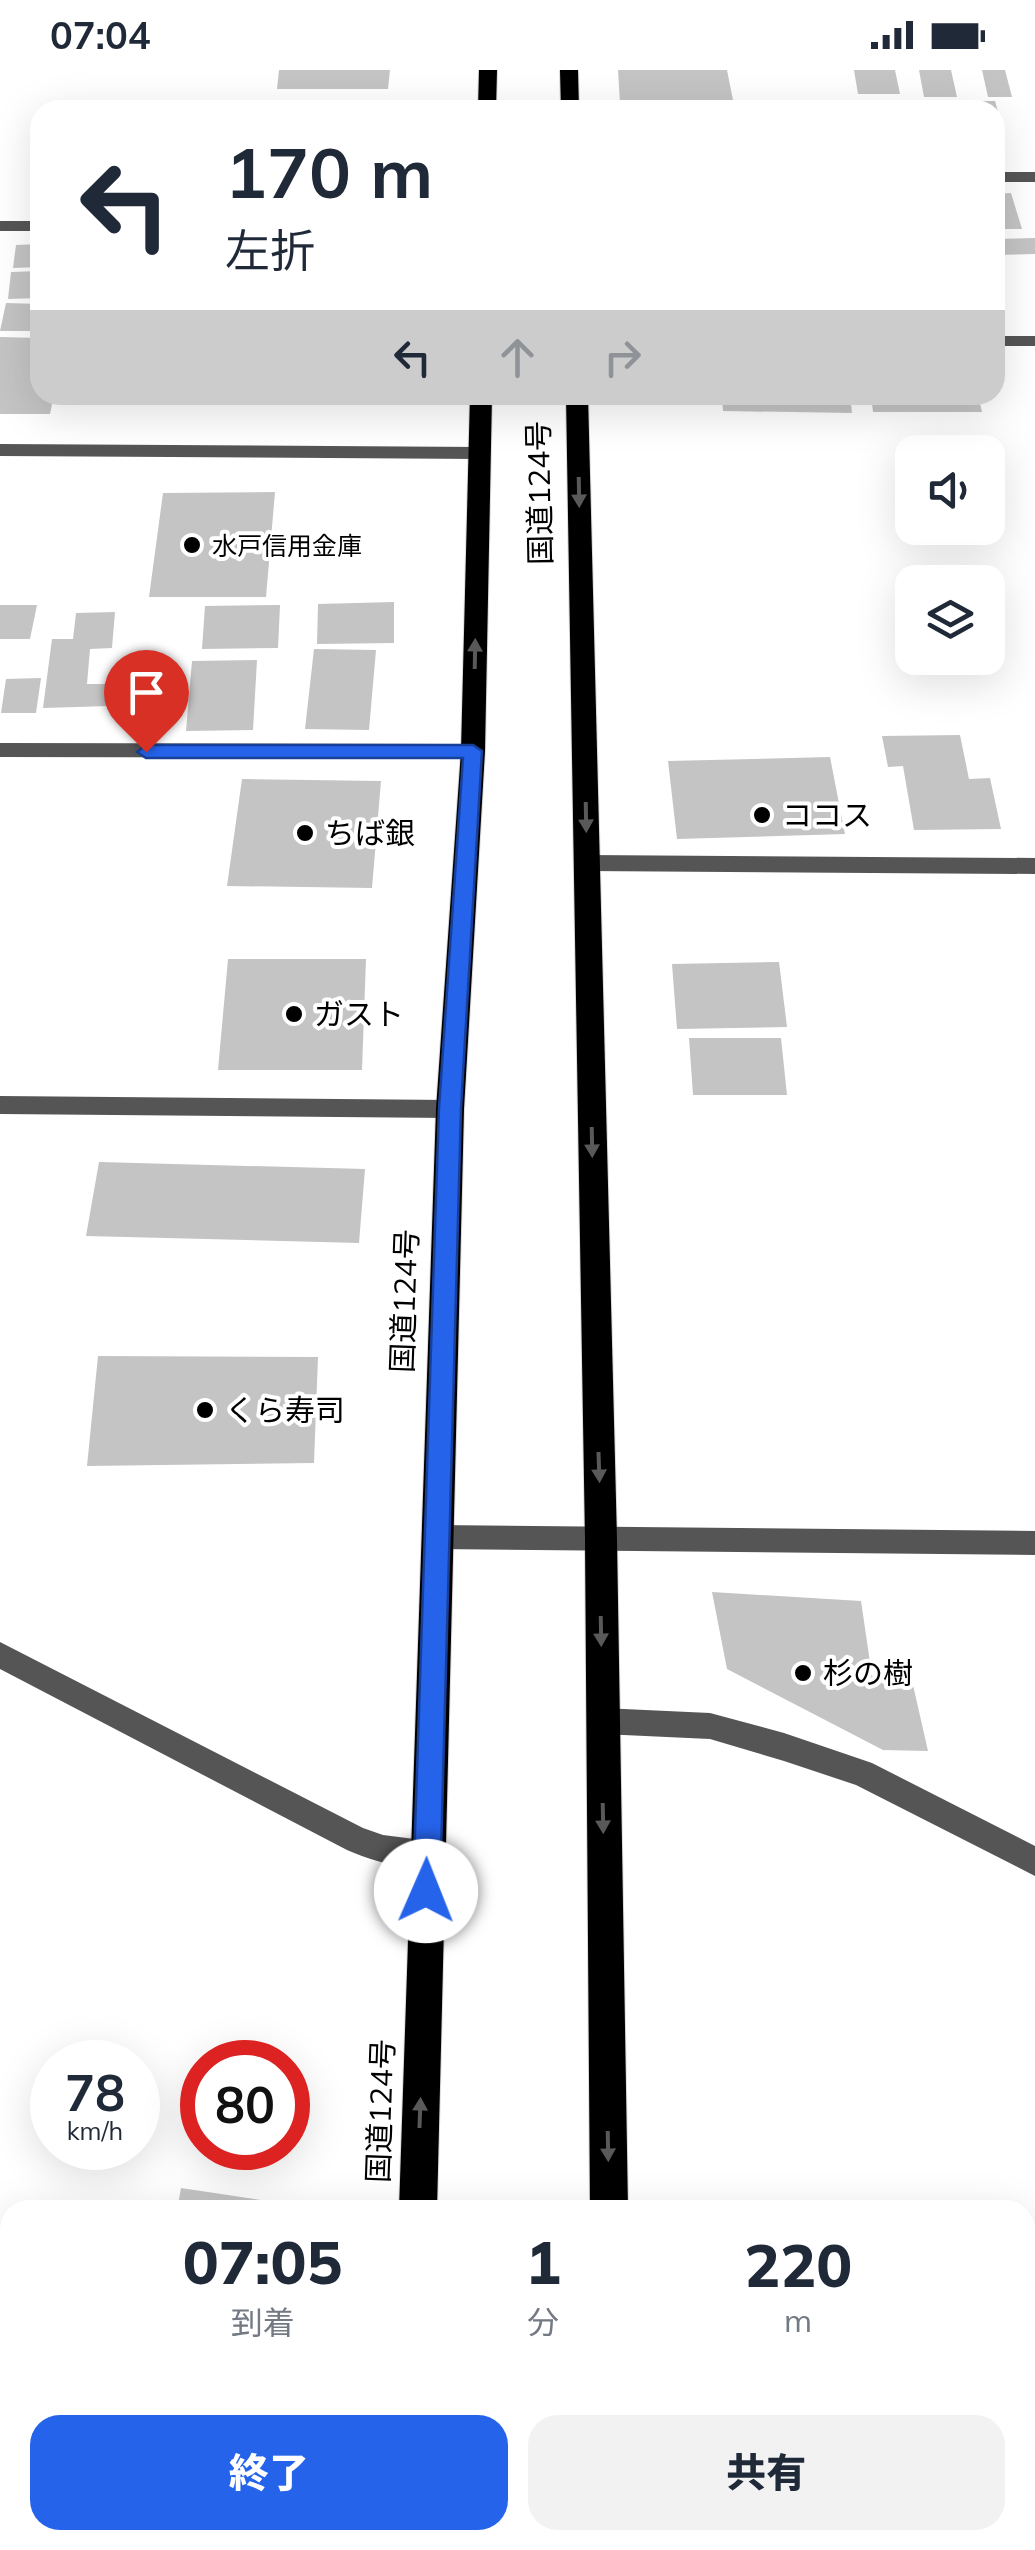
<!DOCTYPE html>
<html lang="ja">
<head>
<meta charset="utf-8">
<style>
	:root { --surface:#fff; --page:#f2f2f3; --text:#1f2937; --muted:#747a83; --accent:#2563eb }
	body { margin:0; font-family:Mulish,"Noto Sans JP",sans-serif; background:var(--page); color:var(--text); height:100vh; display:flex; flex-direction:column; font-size:38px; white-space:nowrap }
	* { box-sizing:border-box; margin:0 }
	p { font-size:32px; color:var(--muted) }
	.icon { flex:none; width:55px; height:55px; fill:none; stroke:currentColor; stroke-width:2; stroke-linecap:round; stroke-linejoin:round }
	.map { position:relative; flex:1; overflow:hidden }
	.details { position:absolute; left:0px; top:2130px; width:1035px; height:350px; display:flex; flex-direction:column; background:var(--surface); border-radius:30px 30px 0 0; box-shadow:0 10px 40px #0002 }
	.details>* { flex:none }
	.banner { position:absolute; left:30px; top:30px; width:975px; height:305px; border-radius:30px; box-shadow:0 10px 40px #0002; background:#fff; color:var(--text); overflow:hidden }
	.tools { position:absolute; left:895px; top:365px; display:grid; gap:20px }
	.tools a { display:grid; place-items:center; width:110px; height:110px; border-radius:20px; background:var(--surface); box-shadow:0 10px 40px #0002; font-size:50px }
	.speed { position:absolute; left:30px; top:1970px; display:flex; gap:20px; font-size:50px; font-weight:700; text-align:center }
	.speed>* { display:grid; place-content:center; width:130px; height:130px; border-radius:50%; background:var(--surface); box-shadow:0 10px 40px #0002; line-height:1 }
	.speed small { font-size:25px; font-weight:400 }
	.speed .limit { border:15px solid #d22; background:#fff; color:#111 }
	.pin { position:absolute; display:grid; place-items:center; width:85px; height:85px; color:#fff; margin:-102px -42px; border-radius:50% 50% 50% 0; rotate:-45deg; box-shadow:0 0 10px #0007 }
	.pin .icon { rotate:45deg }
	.me { position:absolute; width:110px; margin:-55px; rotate:1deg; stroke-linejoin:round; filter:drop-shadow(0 0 8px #0008) }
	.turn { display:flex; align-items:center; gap:35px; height:210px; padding:0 30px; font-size:45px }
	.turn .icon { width:130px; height:130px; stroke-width:2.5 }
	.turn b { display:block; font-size:70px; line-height:85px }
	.lanes { display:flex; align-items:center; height:95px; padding:0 30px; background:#0003; justify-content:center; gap:50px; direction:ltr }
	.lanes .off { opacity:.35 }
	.eta { display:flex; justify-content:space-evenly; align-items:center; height:170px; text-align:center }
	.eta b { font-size:60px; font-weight:800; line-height:70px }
	.cta { display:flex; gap:20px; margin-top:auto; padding:20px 30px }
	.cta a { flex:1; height:115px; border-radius:30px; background:var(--accent); color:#fff; font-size:40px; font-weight:800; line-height:115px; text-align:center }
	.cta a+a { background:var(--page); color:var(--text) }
	.status { display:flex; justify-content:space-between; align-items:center; height:70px; padding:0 50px; background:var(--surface); direction:ltr }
	.status svg { height:28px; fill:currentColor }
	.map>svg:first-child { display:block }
</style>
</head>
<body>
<div class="status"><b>07:04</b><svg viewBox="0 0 49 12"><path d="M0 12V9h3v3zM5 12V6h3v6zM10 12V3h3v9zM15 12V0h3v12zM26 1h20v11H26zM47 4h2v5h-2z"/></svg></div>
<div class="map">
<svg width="1035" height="2480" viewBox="0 0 1035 2480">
	<rect width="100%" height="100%" fill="#fff"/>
	<!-- building -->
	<path fill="#c4c4c4" d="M279,0H390L388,19H277Z
		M618,0H727L733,30L620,33Z
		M854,0H895L900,24H858Z
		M919,0H951L957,27H924Z
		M982,0H1005L1012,27H988Z
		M944,31H995L1000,49H995V40H946Z
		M742,32H787L788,40H743Z
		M1011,123L1022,159H995V124Z
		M1035,168V184L995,185V169Z
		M40,174V197L13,198L16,175Z
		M40,201V228L8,229L11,202Z
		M6,233L40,234V261H0Z
		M0,267L40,268V325H54L50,344H0Z
		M722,325H850L852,343L723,341Z
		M871,325H978L982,342H873Z
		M275,422L266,527H149L163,423Z
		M394,532V573L317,574L318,534Z
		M0,535H37L30,569H0Z
		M280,535L278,578L202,579L205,536Z
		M115,542L112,578L90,579L87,614H113L110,636L43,638L52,569H73L76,543Z
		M314,579L376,580L369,660L305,659Z
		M257,590L253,660L186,661L192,591Z
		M41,608L36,643H1L6,609Z
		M960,665L969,709L990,708L1001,759L914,760L903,696L888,697L882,666Z
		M830,687L845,764L677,769L668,691Z
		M242,709L381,711L372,818L227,816Z
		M228,889H366L362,1000H218Z
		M779,892L787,957L677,959L672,894Z
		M689,968H781L787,1025H693Z
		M99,1092L365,1099L359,1173L86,1166Z
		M98,1286L318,1287L314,1393L87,1396Z
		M712,1522L861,1531L872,1606L913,1615L928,1681L883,1680L727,1599Z
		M181,2118L288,2134L287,2140H177Z"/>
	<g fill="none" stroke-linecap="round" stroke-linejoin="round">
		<defs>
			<path id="highway" d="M479,0H497L496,40H478Z
				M560,0H578L579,40H561Z
				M470,325H492L485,681L464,1039L437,2140H399L436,1039L461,681Z
				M566,325H588L617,1470L628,2140H590L585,1470Z
				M387,2470H429V2480H387Z
				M593,2470H635L636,2480H594Z"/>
		</defs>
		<!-- highway casing -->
		<use href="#highway" stroke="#dbdbdb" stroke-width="2"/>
		<!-- minor -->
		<path fill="#555" fill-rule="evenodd" d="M995,102H1035V112H995Z
			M0,151H40V161H0Z
			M995,266H1035V276H995Z
			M0,374L480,377L489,383L480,389L0,386Z
			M0,673L473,674L483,681L473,688L0,687Z
			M587,785L1035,788V804L587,801L576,793Z
			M0,1026L450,1030L458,1032L462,1039L458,1046L450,1048L0,1044Z
			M436,1455L1035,1461V1485L436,1479L427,1476L423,1467L427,1458Z
			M0,1572L363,1758L383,1765L438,1772L443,1782L438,1792C410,1804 373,1791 347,1780L0,1599Z
			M602,1638L710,1643L784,1663L872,1693L1035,1776V1806L856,1715L784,1691L710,1669L602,1664L592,1661L588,1651L592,1641Z"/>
		<!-- highway -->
		<use href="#highway" fill="#000" fill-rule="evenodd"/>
	</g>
	<!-- one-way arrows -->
	<defs><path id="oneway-solid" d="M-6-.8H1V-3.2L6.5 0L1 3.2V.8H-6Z" transform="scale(2.5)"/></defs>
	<g fill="#595959">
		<use href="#oneway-solid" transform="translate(579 422) rotate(89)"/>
		<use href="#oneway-solid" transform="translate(475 584) rotate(-89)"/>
		<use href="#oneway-solid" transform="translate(586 747) rotate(89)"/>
		<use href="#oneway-solid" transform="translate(592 1072) rotate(89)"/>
		<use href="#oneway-solid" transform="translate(599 1397) rotate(88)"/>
		<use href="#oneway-solid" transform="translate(601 1561) rotate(89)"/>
		<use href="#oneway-solid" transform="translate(603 1748) rotate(89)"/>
		<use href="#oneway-solid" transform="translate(420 2043) rotate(-88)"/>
		<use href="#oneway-solid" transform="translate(608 2076) rotate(89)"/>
	</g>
	<!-- route -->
	<path fill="#2563eb" stroke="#184099" stroke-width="2.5" d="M146,675H473L482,681L461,1038L440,1821L436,1831L426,1835L417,1831L413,1821L439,1038L463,688H146L137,682Z"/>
	<!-- markers -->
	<g fill="#000" stroke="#fff" stroke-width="4">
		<circle cx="192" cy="475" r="10"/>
		<circle cx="762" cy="745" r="10"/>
		<circle cx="305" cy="763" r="10"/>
		<circle cx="294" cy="944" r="10"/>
		<circle cx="205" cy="1340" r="10"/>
		<circle cx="803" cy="1603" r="10"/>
	</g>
	<g text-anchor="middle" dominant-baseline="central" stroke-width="8" stroke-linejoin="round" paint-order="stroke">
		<!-- far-poi labels -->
		<g font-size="25" fill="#000" stroke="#fff" text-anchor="start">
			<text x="212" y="475">水戸信用金庫</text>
		</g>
		<!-- street labels -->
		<g font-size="30" fill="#000" stroke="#fff">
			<text transform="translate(539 423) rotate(-91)">国道124号</text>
			<text transform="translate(404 1231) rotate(-88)">国道124号</text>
			<text transform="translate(380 2041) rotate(-88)">国道124号</text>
		</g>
		<!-- poi labels -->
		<g font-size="30" fill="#000" stroke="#fff" text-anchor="start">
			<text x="782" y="745">ココス</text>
			<text x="325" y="763">ちば銀</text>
			<text x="314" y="944">ガスト</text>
			<text x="225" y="1340">くら寿司</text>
			<text x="823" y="1603">杉の樹</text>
		</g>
	</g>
</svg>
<div class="tools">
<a><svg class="icon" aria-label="sound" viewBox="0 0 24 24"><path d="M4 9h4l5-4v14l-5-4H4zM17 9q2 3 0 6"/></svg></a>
<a><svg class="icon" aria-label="layers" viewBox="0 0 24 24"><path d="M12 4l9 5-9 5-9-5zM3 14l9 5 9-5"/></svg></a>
</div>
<div class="speed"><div>78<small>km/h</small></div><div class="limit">80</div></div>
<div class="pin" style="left:146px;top:682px;background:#d93025"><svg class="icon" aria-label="arrive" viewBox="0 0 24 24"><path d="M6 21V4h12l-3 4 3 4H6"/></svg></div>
<svg class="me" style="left:426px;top:1821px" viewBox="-20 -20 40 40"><circle r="19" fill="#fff"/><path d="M0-13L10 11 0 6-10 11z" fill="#2563eb"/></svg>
<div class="banner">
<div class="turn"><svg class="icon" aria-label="left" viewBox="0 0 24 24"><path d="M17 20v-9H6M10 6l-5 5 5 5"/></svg><div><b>170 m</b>左折</div></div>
<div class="lanes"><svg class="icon" aria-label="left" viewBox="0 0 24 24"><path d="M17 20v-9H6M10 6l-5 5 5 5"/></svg><svg class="icon off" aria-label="ahead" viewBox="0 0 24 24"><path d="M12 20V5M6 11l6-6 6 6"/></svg><svg class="icon off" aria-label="right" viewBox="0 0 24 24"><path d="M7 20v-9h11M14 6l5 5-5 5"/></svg></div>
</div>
<section class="details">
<div class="eta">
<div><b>07:05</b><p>到着</p></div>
<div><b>1</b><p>分</p></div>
<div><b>220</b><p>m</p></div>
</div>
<div class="cta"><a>終了</a><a>共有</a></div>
</section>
</div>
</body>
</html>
